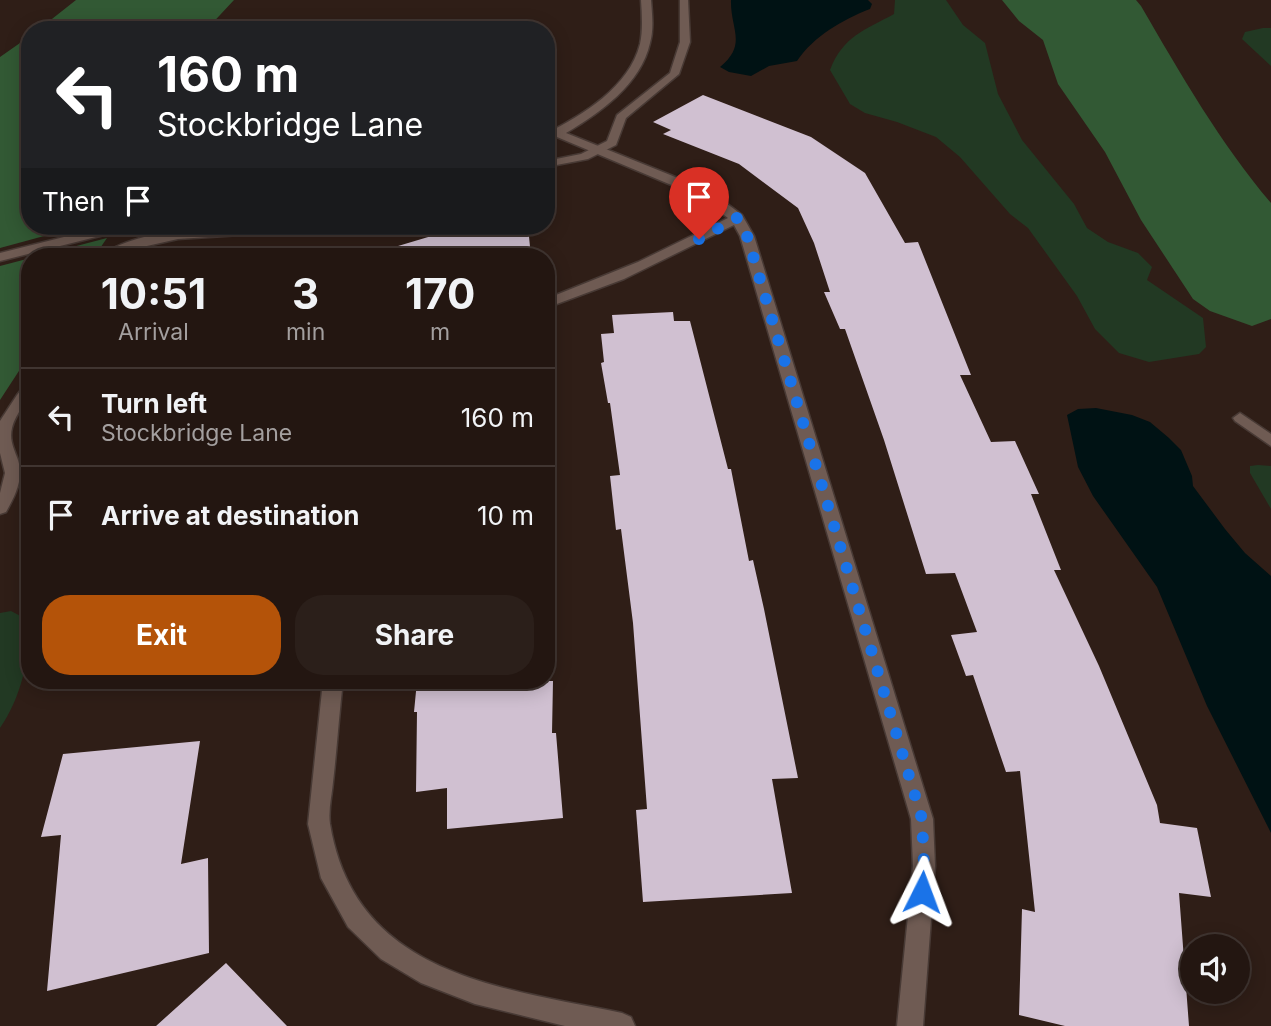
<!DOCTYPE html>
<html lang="en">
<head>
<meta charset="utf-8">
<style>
	:root { --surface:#231611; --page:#2b1f1a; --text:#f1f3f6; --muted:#a39f9f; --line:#403531; --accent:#b45309 }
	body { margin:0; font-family:Inter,sans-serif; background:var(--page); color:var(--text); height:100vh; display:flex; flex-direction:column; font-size:26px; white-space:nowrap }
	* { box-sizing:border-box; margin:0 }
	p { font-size:23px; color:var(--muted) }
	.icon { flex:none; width:38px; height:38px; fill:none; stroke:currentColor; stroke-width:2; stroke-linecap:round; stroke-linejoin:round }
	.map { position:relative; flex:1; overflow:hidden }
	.side { position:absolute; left:21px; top:248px; width:534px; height:441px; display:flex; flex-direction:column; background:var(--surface); border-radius:28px; box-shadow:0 4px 18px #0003,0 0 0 2px var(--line) }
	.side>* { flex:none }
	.hud { position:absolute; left:21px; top:21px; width:534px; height:214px; border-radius:28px; box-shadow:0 4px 18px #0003,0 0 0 2px var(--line); background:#202124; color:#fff; overflow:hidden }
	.buttons { position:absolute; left:1180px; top:934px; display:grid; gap:14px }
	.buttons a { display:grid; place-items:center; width:70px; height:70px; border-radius:50%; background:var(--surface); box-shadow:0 4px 18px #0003,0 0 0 2px var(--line); font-size:35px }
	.pin { position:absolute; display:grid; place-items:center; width:60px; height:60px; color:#fff; margin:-72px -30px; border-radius:50% 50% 50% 0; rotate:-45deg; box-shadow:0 0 7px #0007 }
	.pin .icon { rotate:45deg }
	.me { position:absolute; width:77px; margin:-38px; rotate:3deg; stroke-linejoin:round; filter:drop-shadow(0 0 5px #0008) }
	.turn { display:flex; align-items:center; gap:24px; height:147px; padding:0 21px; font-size:32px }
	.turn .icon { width:91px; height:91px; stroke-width:2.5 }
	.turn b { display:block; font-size:49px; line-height:60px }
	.then { display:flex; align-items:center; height:66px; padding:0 21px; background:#0003; gap:14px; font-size:26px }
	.eta { display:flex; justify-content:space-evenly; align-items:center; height:119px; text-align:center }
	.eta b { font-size:42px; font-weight:700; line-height:49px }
	.primary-button { display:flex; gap:14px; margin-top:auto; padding:14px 21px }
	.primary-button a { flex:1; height:80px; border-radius:28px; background:var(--accent); color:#fff; font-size:28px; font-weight:700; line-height:80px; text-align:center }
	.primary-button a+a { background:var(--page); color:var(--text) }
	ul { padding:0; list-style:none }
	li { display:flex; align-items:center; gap:21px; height:98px; padding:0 21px; border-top:2px solid var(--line) }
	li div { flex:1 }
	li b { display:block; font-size:26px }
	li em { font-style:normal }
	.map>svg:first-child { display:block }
</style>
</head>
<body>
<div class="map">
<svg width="1271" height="1026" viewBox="0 0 1271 1026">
	<rect width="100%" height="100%" fill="#2f1e17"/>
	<!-- green -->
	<path fill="#223923" d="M895,0H946L963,25L985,43L998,94L1022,140L1074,204L1087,228L1108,242L1138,253L1152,267L1147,280L1203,318L1206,347L1199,354L1149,362L1119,353L1095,329L1077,296L1028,228L1010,214L960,157L936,137L897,122L865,113L850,104L830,70C843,36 865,30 894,14Z
		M1263,28H1271V66L1242,39L1245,32Z
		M1258,465L1271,466V509L1250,473V466Z
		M11,611L30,621C30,657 21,698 0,728V613Z"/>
	<!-- forest -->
	<path fill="#325934" d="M76,0H234L206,30H38Z
		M1002,0H1136L1141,6C1180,73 1220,143 1271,203V319L1252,326L1210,311L1193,299L1141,220L1105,152L1058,84L1043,40L1019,21Z
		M30,36V226H81L0,248V57Z
		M107,238L94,257H30V354L0,400V266Z"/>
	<!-- water -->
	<path fill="#001214" d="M731,0H868L872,4L870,9C842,20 814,36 797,61L769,66L751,76L729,72L720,67C748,44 730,29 731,0Z
		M1096,408L1132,415L1150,422L1169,438L1181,450L1192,476L1193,486L1225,529L1245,553L1271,576V833L1207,706L1157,587L1093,496L1078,467L1067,415L1078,409Z"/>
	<!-- building -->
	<path fill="#d0c0d1" d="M703,95L811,137L865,173L905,243L918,242L971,375H960L991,442L1015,441L1039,494H1031L1061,570H1054L1099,666L1157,805L1160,823L1197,828L1211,897L1179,893L1189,1026H1065L1019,1015L1022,909L1035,912L1020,771L1006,772L973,675L966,676L951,635L977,632L955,573L926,574L884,440L845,329H840L824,292H830L814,243L798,208L739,164L663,134L671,130L653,122Z
		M465,226H528L531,257H389L388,249Z
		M673,312L674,321H690L728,469H731L749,561L753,560L764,609L798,778L772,779L792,893L643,902L636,810L647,809L633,623L621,529L616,530L610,476L620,475L610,403H608L601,363L604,362L601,334L614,333L612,315Z
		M417,681H553L552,733H556L563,818L447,829V788L416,792L417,712H414Z
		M200,741L181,864L208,858L209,953L47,991L61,835L41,837L63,754Z
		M226,963L287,1026H156Z"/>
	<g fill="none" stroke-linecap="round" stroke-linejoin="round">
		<defs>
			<path id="lane" d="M680,0H688L690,42L679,74L626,118L616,145L588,159L546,167V161L581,154L607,141L617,115L670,73L680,42Z
				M326,226L320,230L178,239L129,250L116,257H101C136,222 276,224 326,226Z
				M30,384C30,402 16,411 12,428C9,440 14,449 18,460C24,479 15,496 6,512L0,514V493L5,473L0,453V421L17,395L25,385Z
				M1240,413L1271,434V446L1235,421L1233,418Z"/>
			<path id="street" d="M641,0H651C652,14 654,29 650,43C641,84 600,113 566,133L710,191L742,215L754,236L933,819L935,866L923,1026H897L913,866L911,819L740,236L734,225L624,279L546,308V299L638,262L728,218L700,197L557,137L551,140L546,137L547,133C583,115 629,87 640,44C643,30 642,15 641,0Z
				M108,226H130L128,229L0,261V253Z
				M323,681H343C339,714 337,748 333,782C332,795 328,810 330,824C355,975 498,987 622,1013L631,1017L635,1026H565L475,1004L421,983L381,959L348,927L321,878L308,824Z"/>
		</defs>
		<!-- lane casing -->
		<use href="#lane" stroke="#483a35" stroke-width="3"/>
		<!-- street casing -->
		<use href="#street" stroke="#483a35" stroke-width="3"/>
		<!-- lane -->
		<use href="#lane" fill="#6f5b53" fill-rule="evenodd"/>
		<!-- street -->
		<use href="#street" fill="#6f5b53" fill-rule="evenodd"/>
	</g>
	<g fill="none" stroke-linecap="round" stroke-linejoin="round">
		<!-- route -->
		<path stroke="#1a73e8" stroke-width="12" stroke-dasharray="0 21.6" d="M699,239L737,218L747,236L922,819L924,866L922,892"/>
	</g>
</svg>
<div class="buttons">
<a><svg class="icon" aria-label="sound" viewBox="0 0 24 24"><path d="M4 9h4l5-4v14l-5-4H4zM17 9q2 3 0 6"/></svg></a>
</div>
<div class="pin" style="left:699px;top:239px;background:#d93025"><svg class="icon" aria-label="arrive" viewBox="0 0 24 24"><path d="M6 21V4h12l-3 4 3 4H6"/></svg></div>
<svg class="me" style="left:922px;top:892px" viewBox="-20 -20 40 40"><path d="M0-17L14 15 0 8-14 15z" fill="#1a73e8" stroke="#fff" stroke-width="4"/></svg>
<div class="hud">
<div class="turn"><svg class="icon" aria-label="left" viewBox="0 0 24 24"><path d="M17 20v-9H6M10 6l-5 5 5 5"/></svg><div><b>160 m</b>Stockbridge Lane</div></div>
<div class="then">Then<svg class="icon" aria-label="arrive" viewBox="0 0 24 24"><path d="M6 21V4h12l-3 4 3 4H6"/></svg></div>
</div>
<section class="side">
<div class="eta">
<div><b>10:51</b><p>Arrival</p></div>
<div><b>3</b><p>min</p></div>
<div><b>170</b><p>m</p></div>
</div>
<ul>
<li><svg class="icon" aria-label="left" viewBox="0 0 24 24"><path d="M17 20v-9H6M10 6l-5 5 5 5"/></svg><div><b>Turn left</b><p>Stockbridge Lane</p></div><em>160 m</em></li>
<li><svg class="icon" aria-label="arrive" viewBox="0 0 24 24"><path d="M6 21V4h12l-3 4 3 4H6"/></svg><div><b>Arrive at destination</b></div><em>10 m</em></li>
</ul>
<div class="primary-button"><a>Exit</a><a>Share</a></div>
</section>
</div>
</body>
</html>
